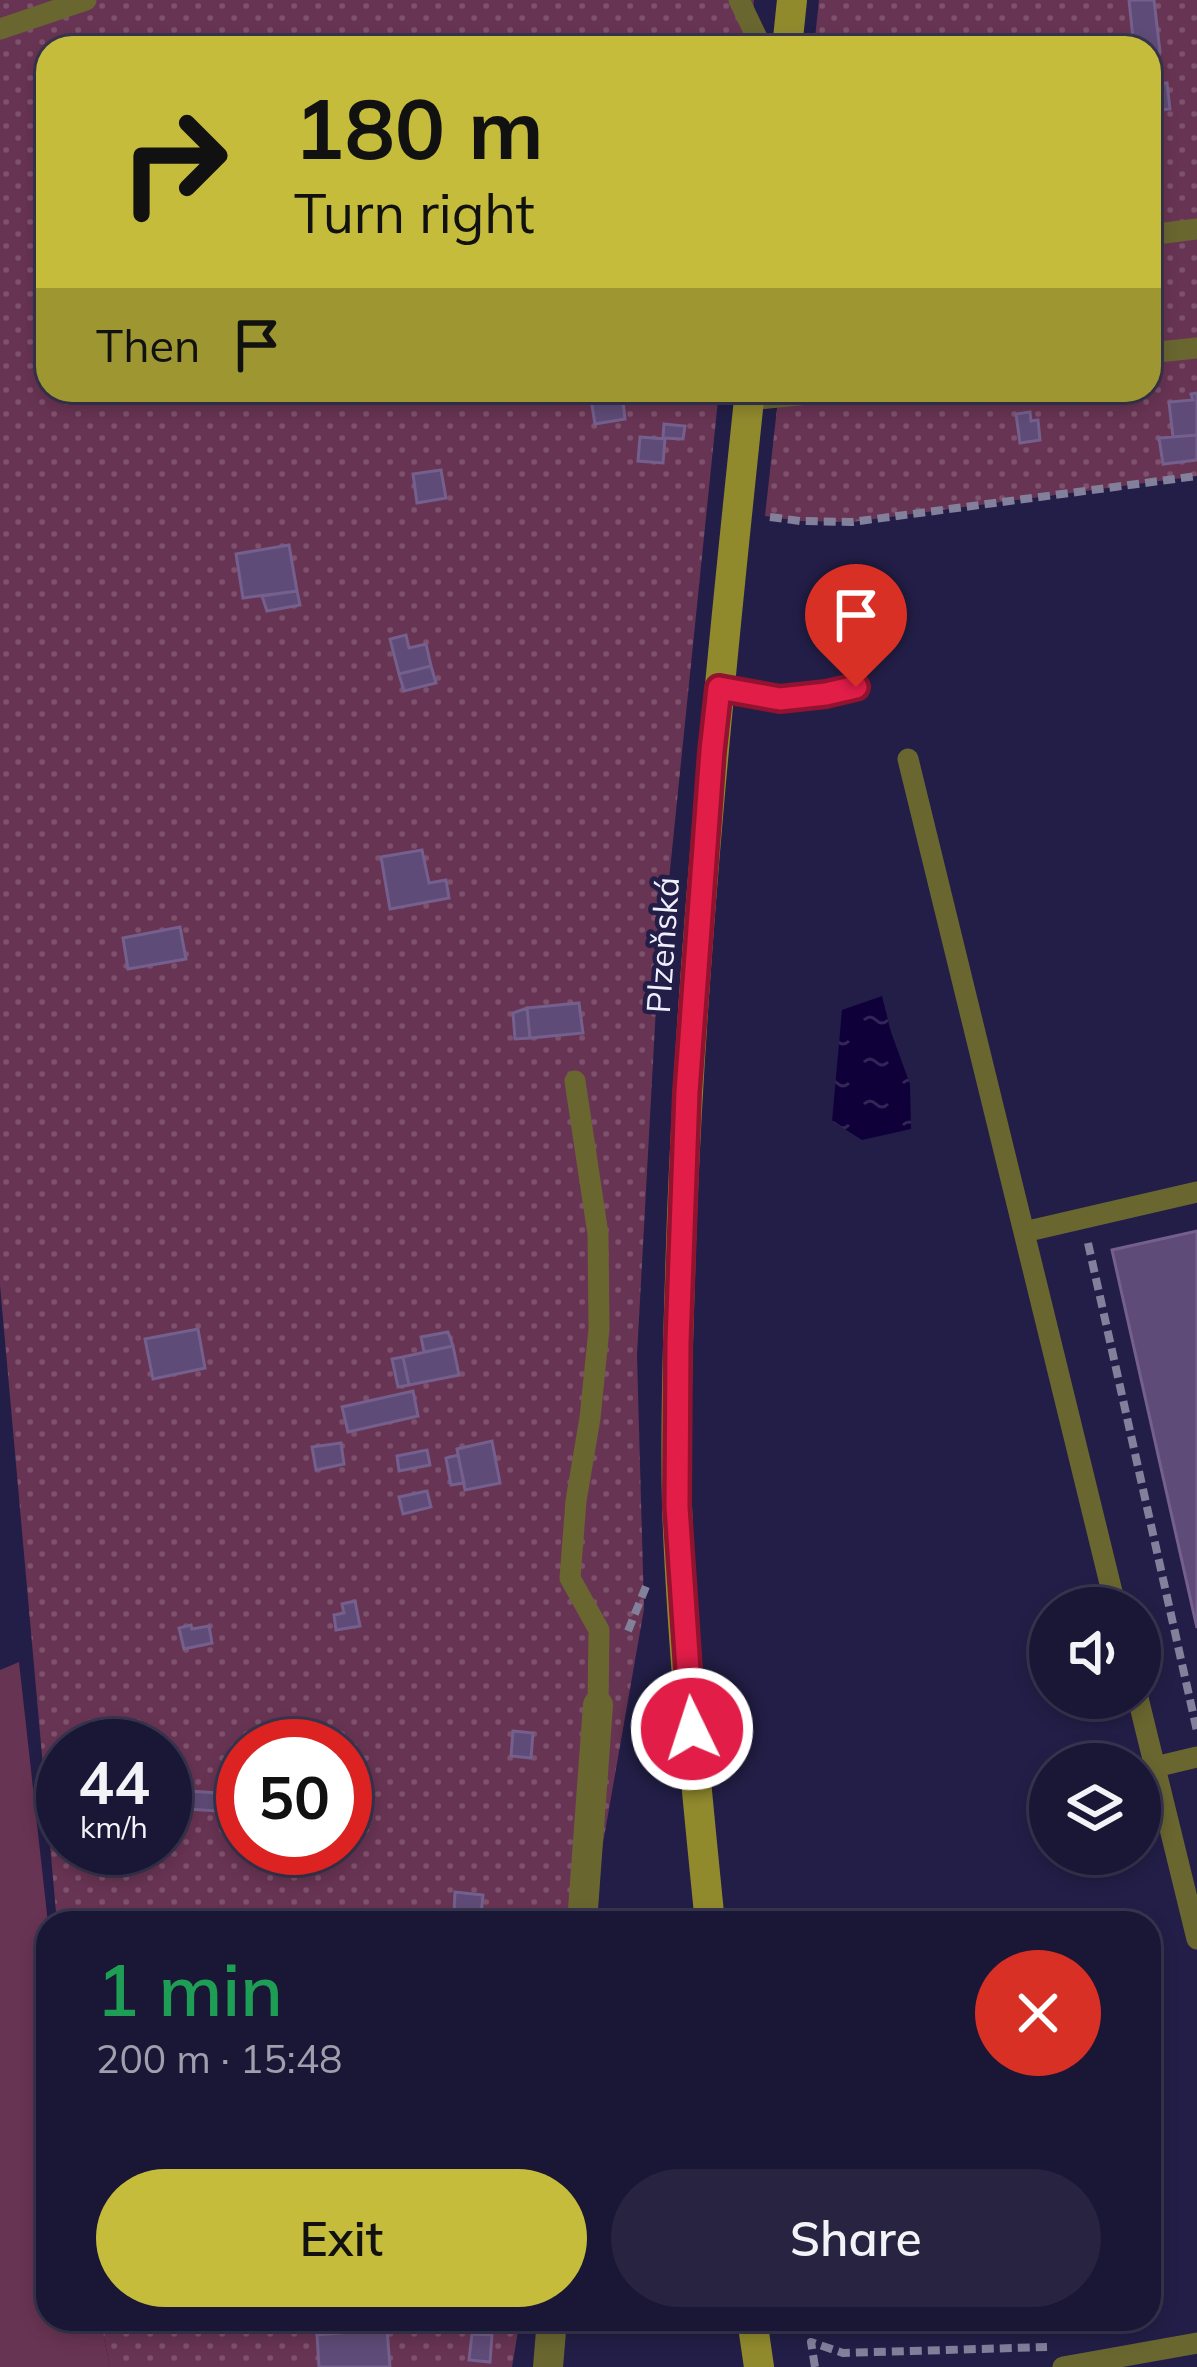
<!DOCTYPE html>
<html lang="en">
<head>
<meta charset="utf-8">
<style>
	:root { --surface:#1a1635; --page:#272341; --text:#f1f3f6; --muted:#9f9fad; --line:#383550; --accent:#c6bc3c }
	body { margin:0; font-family:Mulish,sans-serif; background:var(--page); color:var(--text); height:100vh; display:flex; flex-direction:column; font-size:45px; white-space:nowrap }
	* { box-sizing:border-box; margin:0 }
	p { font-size:39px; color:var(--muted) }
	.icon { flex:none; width:66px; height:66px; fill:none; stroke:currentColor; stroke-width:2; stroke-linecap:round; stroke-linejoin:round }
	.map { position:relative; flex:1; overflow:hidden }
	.panel { position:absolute; left:36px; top:1911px; width:1125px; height:420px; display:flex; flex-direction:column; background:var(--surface); border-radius:36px; box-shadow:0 6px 18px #0003,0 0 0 3px var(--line) }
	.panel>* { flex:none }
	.hud { position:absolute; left:36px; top:36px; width:1125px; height:366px; border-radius:36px; box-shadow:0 6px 18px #0003,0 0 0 3px var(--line); background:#c6bc3c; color:#111; overflow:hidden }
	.buttons { position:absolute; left:1029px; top:1587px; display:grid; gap:24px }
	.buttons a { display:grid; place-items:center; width:132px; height:132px; border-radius:50%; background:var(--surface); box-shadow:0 6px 18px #0003,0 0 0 3px var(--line); font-size:60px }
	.speed { position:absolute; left:36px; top:1719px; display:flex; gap:24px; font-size:60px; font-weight:700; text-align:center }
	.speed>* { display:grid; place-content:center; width:156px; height:156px; border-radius:50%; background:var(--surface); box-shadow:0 6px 18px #0003,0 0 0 3px var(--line); line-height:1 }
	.speed small { font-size:30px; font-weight:400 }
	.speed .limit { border:18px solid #d22; background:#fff; color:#111 }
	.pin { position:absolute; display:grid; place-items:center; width:102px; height:102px; color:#fff; margin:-123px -51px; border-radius:50% 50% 50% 0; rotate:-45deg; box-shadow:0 0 12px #0007 }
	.pin .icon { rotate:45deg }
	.me { position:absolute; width:132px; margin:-66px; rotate:356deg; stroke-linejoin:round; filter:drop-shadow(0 0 9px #0008) }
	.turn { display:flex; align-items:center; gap:42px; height:252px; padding:0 60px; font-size:54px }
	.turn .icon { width:156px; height:156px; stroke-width:2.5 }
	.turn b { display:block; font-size:84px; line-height:102px }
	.then { display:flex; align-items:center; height:114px; padding:0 60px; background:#0003; gap:24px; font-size:45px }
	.round { display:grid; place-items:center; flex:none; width:126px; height:126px; border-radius:63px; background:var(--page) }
	.head { display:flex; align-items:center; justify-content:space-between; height:204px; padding:0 60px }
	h1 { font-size:72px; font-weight:600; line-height:90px; color:#1e9e55 }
	.primary-button { display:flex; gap:24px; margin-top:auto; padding:24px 60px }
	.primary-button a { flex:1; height:138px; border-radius:72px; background:var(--accent); color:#111; font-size:48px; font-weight:600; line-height:138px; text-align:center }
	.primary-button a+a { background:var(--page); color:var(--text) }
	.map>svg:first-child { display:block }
</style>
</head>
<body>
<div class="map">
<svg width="1197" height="2367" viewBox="0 0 1197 2367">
	<defs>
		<pattern id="park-dots" width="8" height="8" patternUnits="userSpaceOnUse" patternTransform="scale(3)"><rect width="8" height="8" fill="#683453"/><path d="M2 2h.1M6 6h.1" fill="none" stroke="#7e526d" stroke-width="1.8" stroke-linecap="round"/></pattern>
		<pattern id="water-ripples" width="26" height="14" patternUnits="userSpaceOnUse" patternTransform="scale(3)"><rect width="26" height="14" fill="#0f0039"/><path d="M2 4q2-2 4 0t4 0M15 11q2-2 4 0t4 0" fill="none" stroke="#322657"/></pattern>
	</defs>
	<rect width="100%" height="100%" fill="#221e47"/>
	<!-- grass -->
	<path fill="#683453" d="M19,1662L48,1923V2319H100L110,2367H0V1670Z"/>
	<!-- park -->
	<path fill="url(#park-dots)" fill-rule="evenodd" d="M0,0H754L750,48H48V390H719L656,1007L637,1355L644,1609L589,1923H57L0,1285ZM63,1746H165V1848H63ZM243,1746H345V1848H243Z
		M819,0H1197V476L852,522L800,521L765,516L779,390H1149V48H814Z
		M100,2319H520L512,2367H110Z"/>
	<!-- water -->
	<path fill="url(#water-ripples)" d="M882,996L891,1032L910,1084L911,1129L862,1140L832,1121L842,1010Z"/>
	<!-- building -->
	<path fill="#5f4b77" stroke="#745f8d" stroke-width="3" d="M1129,0H1154L1160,52L1149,53V48H1134Z
		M1167,83L1170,109L1149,111V85Z
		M1159,260L1162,288L1149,290V261Z
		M622,393L625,419L595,424L591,399Z
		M1197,393V435L1173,437L1169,402L1193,400L1191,394Z
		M1030,412L1031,421L1038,420L1040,440L1020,443L1016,414Z
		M664,424L685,426L683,439L663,438Z
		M1197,435V460L1163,464L1159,438Z
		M640,437L665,439L663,463L638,461Z
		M441,470L446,498L417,503L413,474Z
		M289,545L297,591L243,598L236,554Z
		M297,591L300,605L267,611L262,596Z
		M406,635L409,648L426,644L431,666L399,674L390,639Z
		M431,666L436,683L404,691L399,674Z
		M422,850L429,883L446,880L449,898L390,909L381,857Z
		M180,927L186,959L128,969L123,938Z
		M579,1003L583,1033L530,1038L527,1008Z
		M527,1008L530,1038L515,1039L513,1013Z
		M1197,1231V1628L1112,1250Z
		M198,1329L205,1368L153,1379L145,1339Z
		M448,1332L453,1346L424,1352L421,1337Z
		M453,1346L459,1375L409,1385L403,1357Z
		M403,1357L409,1385L398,1387L392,1359Z
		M413,1391L418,1416L348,1432L342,1407Z
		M492,1441L500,1483L465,1490L457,1449Z
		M341,1443L344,1464L316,1470L312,1447Z
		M427,1450L430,1465L399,1471L397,1456Z
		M458,1455L464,1483L451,1485L446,1458Z
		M427,1491L431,1507L403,1514L399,1497Z
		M355,1601L360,1626L336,1630L334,1615L344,1613L342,1604Z
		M191,1625L192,1629L209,1626L212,1643L184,1649L179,1628Z
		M513,1731L533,1733L531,1758L511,1756Z
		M189,1791L218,1793L217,1811L188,1809Z
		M455,1892L483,1895L481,1916L454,1914Z
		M387,2329L390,2367H319L317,2335Z
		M472,2334L492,2335L490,2362L469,2360Z"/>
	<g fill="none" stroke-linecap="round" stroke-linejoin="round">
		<!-- path -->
		<path stroke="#82809b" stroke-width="8" stroke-dasharray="12 6" stroke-linecap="butt" d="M770,517L800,521L852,522L1197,476
			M1088,1243L1197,1731
			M628,1631L647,1584
			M815,2367L811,2342L843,2353L1047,2347"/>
		<!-- lane -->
		<path stroke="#6a6630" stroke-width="21" d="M739,0L762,48
			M0,29L86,0
			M1149,235L1197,229
			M1149,353L1197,348
			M749,400L849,390
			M719,688L780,699L826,694L856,687
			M908,759L1116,1608
			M575,1081L598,1234L599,1329L590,1418L576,1501L570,1578L599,1630L598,1705
			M1024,1232L1197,1192
			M1138,1698L1197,1939
			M1155,1767L1197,1757
			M1063,2367L1197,2343"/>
		<!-- street -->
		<path stroke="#6a6630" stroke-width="30" d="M582,1923L598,1705
			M548,2367L552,2319"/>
		<!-- secondary -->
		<path stroke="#918a2d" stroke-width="30" d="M787,48L792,0
			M710,1923C696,1785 682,1645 677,1506C675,1409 679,1312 682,1215C693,939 721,664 750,390
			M752,2319L759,2367"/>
	</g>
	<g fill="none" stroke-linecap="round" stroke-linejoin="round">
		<defs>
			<path id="route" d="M692,1729L677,1507L678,1342L687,1092L712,751L719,688L780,699L826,694L856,687"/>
		</defs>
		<!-- route casing -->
		<use href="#route" stroke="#92132f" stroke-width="30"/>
		<!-- route -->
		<use href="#route" stroke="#e11d48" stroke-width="21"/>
	</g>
	<g text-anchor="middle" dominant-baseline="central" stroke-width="9" stroke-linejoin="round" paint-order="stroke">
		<!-- street labels -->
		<g font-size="33" fill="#eff0fb" stroke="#221e47">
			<text transform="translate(662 945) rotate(-86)">Plzeňská</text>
		</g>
	</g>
</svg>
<div class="buttons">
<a><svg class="icon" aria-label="sound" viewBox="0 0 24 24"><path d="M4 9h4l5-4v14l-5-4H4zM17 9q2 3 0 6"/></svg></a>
<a><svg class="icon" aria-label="layers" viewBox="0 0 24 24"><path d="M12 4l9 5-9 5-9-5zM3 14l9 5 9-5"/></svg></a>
</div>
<div class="speed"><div>44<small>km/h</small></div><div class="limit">50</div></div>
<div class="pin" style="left:856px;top:687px;background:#d93025"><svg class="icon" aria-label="arrive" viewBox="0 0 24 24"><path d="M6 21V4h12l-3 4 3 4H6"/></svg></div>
<svg class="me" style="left:692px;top:1729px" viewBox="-20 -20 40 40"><circle r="17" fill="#e11d48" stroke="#fff" stroke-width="3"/><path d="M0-11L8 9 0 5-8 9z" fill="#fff"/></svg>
<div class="hud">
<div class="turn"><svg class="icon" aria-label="right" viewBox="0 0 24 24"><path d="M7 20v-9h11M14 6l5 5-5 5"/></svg><div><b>180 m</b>Turn right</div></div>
<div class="then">Then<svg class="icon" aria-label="arrive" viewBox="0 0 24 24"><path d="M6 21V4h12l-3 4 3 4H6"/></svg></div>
</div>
<section class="panel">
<div class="head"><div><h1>1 min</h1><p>200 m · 15:48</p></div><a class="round" style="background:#d93025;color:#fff"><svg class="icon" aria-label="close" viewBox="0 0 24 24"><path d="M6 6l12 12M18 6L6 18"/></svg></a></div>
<div class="primary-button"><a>Exit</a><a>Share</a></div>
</section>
</div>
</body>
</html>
